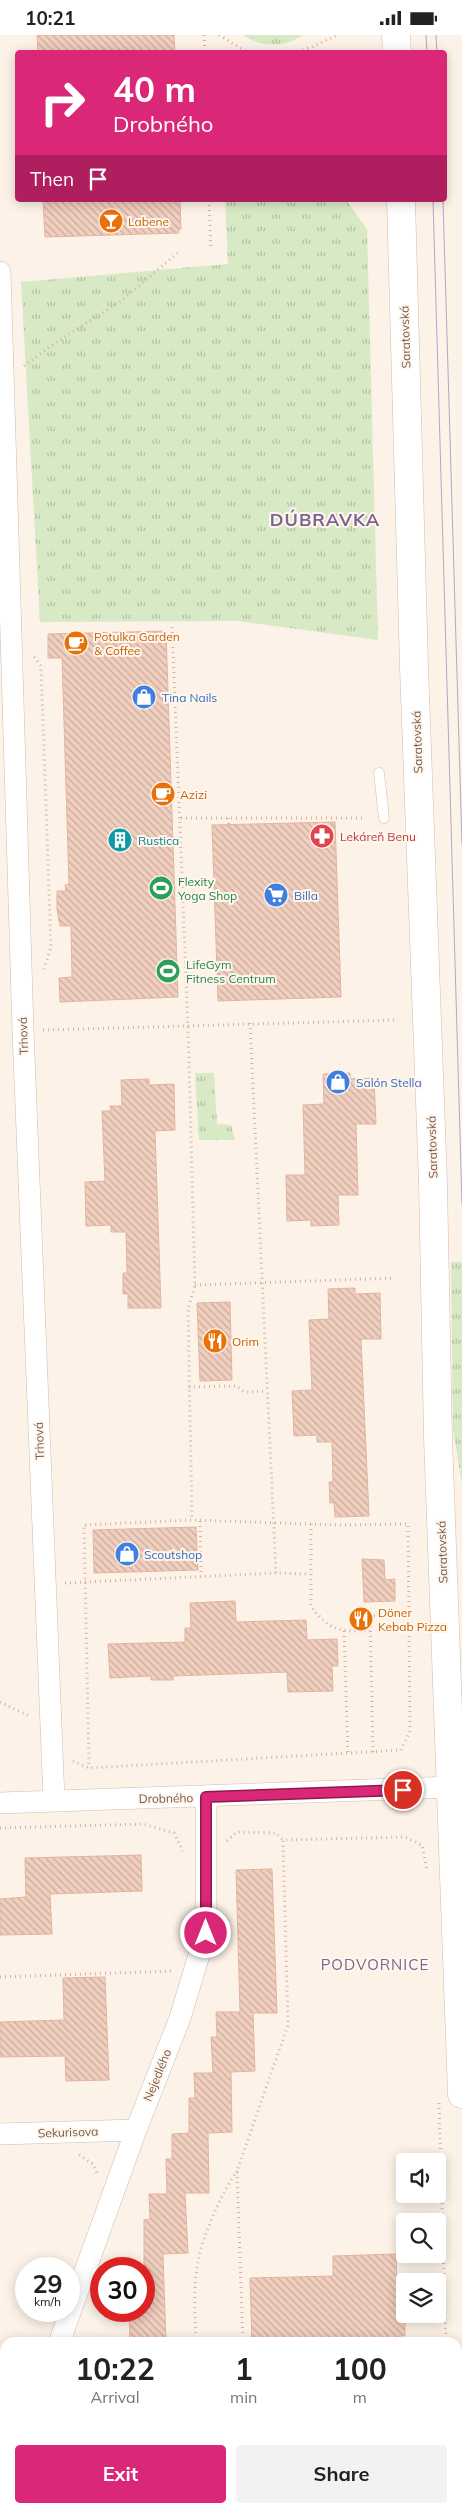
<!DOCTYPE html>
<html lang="en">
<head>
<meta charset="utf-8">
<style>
	:root { --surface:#fff; --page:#f2f2f2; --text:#222; --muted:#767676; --accent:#db2777 }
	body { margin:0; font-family:Mulish,sans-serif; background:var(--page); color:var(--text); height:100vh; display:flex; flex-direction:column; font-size:19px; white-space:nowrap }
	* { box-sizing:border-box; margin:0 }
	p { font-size:16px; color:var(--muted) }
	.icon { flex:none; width:28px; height:28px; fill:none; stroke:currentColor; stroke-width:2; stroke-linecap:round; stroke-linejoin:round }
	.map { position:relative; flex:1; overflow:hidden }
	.sheet { position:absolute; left:0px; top:2302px; width:462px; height:176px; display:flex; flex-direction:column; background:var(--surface); border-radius:15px 15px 0 0; box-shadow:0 2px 12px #0003 }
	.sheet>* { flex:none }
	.banner { position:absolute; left:15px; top:15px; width:432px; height:152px; border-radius:5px; box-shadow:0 2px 12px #0003; background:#db2777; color:#fff; overflow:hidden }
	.fabs { position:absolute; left:396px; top:2118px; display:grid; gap:10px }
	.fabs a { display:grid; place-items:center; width:50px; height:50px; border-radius:5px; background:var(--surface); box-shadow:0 2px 12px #0003; font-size:25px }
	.speed { position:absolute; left:15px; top:2222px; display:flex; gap:10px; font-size:25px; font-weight:700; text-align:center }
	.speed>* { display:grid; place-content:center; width:65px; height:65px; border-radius:50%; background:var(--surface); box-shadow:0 2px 12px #0003; line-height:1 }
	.speed small { font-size:12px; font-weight:400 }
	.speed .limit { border:8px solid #d22; background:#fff; color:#111 }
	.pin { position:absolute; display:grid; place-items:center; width:42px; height:42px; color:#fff; margin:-21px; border:2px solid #fff; border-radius:50%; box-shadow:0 1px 5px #0007 }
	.me { position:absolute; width:55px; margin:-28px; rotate:0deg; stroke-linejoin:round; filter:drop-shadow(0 0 4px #0008) }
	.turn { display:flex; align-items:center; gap:18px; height:105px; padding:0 15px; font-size:22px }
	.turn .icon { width:65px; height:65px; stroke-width:2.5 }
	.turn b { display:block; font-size:35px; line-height:42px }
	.then { display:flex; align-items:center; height:48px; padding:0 15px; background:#0003; gap:10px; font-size:19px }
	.eta { display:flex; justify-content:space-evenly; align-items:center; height:85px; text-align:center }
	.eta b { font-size:30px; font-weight:700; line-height:35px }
	.primary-button { display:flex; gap:10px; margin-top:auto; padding:10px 15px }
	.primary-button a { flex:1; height:58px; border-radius:5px; background:var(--accent); color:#fff; font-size:20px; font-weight:700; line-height:58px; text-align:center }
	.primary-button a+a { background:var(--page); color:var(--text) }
	.status { display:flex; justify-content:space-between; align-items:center; height:35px; padding:0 25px; background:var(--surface); direction:ltr }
	.status svg { height:14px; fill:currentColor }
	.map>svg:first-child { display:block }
</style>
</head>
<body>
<div class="status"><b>10:21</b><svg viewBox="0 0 49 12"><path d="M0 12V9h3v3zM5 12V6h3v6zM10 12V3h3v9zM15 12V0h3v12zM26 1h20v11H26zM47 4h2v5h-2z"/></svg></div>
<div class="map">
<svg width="462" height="2478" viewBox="0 0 462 2478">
	<defs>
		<pattern id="grass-tufts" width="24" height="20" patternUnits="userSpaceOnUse" patternTransform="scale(1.25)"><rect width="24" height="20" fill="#d7eac5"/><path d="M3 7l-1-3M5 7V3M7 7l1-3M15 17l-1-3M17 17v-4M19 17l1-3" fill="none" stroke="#b3c0a2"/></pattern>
		<pattern id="building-back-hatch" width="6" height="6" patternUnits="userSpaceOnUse" patternTransform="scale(1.25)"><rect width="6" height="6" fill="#f1cfbf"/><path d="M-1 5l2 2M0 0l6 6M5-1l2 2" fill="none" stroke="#c8ab9d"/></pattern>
	</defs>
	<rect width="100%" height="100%" fill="#fcf2e7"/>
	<!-- grass -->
	<path fill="url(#grass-tufts)" d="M243,0H303C284,13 262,13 243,0Z
		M225,165H346L367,194L378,605L238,586L40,587L21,247L228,229Z
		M195,1038H214L217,1089L231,1090L235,1105H199Z
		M451,1227H462V1449L453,1394Z"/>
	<!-- building -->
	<path fill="url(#building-back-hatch)" stroke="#e4b59f" d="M37,0H174L175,18H38Z
		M43,165H180L181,194H179V198L45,202Z
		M166,596L178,962L60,967L59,943L72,942L71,891H60L57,874V856H66L65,850L69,849L62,623H48V599Z
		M335,787L341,962L218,966L212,790Z
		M350,1038V1044L374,1043L376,1089H356L358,1160H338L339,1190L311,1191V1185L287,1186L286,1140H305L303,1070L324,1069L323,1039Z
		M149,1044V1050L174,1049L175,1095L155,1096L161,1273H128V1259H123V1238H127L126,1197H111V1190L86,1191L85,1147L105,1146L102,1076H111L110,1071H122L121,1045Z
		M355,1253V1259L380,1258L381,1304H361L369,1481L335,1482L334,1468H330L329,1447H333L332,1407H317V1400L294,1401L292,1356L312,1355L309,1285L329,1284L328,1254Z
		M230,1267L232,1345L200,1346L197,1268Z
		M196,1492L198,1535L94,1538L93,1495Z
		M362,1524L384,1525L385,1545L395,1544V1566L364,1567Z
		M235,1566L236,1587L306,1585L307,1605L337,1604L338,1631H332L333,1656L288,1657L287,1637L173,1641V1645H151V1641L110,1643L108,1609L185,1607V1593H191L190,1568Z
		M141,1820L142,1856L50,1859L52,1899L0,1900V1864L26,1862L25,1823Z
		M272,1834L277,1978H253L255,2036L231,2037L232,2097L208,2098L209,2158H185L188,2218L163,2219L166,2308H130L129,2276H144V2185L150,2184L149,2159H167L166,2124H172V2099L189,2098V2063H195L194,2038H213L211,2002H217L216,1977H240L236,1835Z
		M105,1942L109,2045L66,2046L65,2021L0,2022V1987L64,1985L63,1943Z
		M396,2219L398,2279H405V2301H399V2308H252L250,2243L333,2241V2221Z"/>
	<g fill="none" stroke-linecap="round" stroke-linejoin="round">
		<defs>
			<path id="service" d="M379,738L384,783"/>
			<path id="minor" d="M0,237L23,996L54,1765
				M0,1768L452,1752
				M0,2099L136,2095
				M59,2308L136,2095L180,1983L206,1897V1762
				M61,2474V2478"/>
			<path id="secondary" d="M396,0L397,18
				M401,165L414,632L433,1148L438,1402L462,2059"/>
		</defs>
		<!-- service casing -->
		<use href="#service" stroke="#d0bcaf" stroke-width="11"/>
		<!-- minor casing -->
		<use href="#minor" stroke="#d0bcaf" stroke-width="22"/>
		<!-- secondary casing -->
		<use href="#secondary" stroke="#d3bbad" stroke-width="29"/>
		<!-- path -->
		<path stroke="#d7b2a2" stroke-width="3" stroke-dasharray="1 4" stroke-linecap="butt" d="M204,0L205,18
			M219,0L240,13L252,18
			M293,18L312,12L337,0
			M209,165L211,215
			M24,331L52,310L121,266L180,216
			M172,592L188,992L195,1250L188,1274L192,1485
			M34,622L41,631L51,912L44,934
			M181,783H364
			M228,783L229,790
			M250,988L276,1538
			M43,995L398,985
			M195,1250L395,1243
			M189,1352L236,1351L245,1357L267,1356
			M200,1486L201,1541
			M311,1489V1572C332,1597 338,1596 370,1596
			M65,1548L276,1538L310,1539
			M344,1596L348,1719
			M0,1667L29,1681
			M373,1717L370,1581H409
			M73,1726L89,1733L401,1715L410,1696L408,1489L339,1490L192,1485L84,1490L89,1733
			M0,1793L143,1789L174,1798L183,1816
			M227,1806L237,1797L276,1798L283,1805
			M0,1942L172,1936
			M439,2068L446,2308
			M79,2120L93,2129L97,2138
			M196,2308C195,2281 193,2252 198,2226C203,2200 222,2157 237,2136
			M243,2308L237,2136L288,1990L283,1805L405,1802L422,1810L427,1835
			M0,2346H5
			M0,2457H5
			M249,2474V2478
			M423,2475L445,2474L442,2478
			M445,2478V2474H450"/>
		<!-- service -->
		<use href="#service" stroke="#fff" stroke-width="10"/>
		<!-- minor -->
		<use href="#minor" stroke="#fff" stroke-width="21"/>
		<!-- secondary -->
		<use href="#secondary" stroke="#fff" stroke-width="28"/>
		<!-- tram -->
		<path stroke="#b5a5c6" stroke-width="1" d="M426,0L427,18
			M436,0L437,18
			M433,165L462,1169
			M443,165L462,809"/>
	</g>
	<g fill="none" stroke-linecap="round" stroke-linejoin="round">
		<defs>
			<path id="route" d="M206,1898V1762L403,1755"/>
		</defs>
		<!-- route casing -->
		<use href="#route" stroke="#8e194d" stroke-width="12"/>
		<!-- route -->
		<use href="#route" stroke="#db2777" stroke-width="9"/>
	</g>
	<!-- icons -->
	<defs>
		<symbol id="bar-disc" viewBox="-11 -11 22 22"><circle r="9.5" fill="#e8710a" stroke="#fff7ed"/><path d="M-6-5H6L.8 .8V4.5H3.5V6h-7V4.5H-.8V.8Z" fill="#fff"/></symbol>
		<symbol id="cafe-disc" viewBox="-11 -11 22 22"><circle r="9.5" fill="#e8710a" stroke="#fff7ed"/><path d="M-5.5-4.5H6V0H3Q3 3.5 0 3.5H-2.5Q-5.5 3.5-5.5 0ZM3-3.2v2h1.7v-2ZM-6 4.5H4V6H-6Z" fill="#fff"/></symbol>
		<symbol id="shop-disc" viewBox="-11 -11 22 22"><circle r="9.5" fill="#3f7fe0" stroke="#fff7ed"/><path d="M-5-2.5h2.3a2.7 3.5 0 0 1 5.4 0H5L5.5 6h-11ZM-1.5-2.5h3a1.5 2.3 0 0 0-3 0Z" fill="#fff"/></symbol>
		<symbol id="pharmacy-disc" viewBox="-11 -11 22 22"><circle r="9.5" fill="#e0444e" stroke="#fff7ed"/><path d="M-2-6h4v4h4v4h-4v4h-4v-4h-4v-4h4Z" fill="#fff"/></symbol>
		<symbol id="building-disc" viewBox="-11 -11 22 22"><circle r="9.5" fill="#0f9aa8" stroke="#fff7ed"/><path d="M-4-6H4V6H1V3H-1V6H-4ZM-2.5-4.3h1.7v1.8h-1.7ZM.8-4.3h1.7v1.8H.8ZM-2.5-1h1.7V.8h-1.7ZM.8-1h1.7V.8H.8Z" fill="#fff"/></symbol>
		<symbol id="stadium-disc" viewBox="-11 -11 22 22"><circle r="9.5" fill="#2e9e5b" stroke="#fff7ed"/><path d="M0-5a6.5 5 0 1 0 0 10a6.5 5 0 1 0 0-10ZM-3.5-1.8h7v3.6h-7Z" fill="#fff"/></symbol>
		<symbol id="supermarket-disc" viewBox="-11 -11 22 22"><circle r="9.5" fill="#3f7fe0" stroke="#fff7ed"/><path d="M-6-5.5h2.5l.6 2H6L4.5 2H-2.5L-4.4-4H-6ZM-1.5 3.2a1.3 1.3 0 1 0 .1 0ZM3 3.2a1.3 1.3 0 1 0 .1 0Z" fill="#fff"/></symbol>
		<symbol id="restaurant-disc" viewBox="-11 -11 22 22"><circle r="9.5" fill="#e8710a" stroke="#fff7ed"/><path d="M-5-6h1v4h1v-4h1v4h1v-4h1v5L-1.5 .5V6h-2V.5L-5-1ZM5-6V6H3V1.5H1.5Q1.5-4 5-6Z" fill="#fff"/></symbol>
	</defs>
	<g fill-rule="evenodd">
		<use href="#bar-disc" x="97" y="172" width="28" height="28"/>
		<use href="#cafe-disc" x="62" y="594" width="28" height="28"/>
		<use href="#shop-disc" x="130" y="648" width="28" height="28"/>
		<use href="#cafe-disc" x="149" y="745" width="28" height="28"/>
		<use href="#pharmacy-disc" x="308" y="787" width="28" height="28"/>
		<use href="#building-disc" x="106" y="791" width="28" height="28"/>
		<use href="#stadium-disc" x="147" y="839" width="28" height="28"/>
		<use href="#supermarket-disc" x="262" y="846" width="28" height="28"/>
		<use href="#stadium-disc" x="154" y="922" width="28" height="28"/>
		<use href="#shop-disc" x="324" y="1033" width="28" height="28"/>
		<use href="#restaurant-disc" x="201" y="1292" width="28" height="28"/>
		<use href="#shop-disc" x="113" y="1505" width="28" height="28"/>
		<use href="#restaurant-disc" x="347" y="1570" width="28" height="28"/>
	</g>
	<g text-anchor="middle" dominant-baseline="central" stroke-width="4" stroke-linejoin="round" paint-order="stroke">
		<!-- food labels -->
		<g font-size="12" fill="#c56008" stroke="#fff7ed" text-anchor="start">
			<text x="128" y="186">Labene</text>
			<text x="94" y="601">Potulka Garden<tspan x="94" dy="14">&amp; Coffee</tspan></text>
			<text x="180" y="759">Azizi</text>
			<text x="232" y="1306">Orim</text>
			<text x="378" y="1577">Döner<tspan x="378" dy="14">Kebab Pizza</tspan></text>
		</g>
		<!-- street labels -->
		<g font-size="12" fill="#76584b" stroke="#fff7ed">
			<text transform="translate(405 302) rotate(-92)">Saratovská</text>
			<text transform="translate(417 707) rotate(-92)">Saratovská</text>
			<text transform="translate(23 1001) rotate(-92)">Trhová</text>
			<text transform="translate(432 1112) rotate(-92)">Saratovská</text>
			<text transform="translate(39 1406) rotate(-92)">Trhová</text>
			<text transform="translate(442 1517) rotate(-92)">Saratovská</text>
			<text transform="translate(166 1763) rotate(-1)">Drobného</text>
			<text transform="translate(157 2040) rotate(-68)">Nejedlého</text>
			<text transform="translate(68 2097) rotate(-2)">Sekurisova</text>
		</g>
		<!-- shop labels -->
		<g font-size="12" fill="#366cbe" stroke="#fff7ed" text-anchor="start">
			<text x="162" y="662">Tina Nails</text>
			<text x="294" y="860">Billa</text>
			<text x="356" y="1047">Salón Stella</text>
			<text x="144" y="1519">Scoutshop</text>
		</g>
		<!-- health labels -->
		<g font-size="12" fill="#be3a42" stroke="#fff7ed" text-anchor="start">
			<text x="340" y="801">Lekáreň Benu</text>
		</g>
		<!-- culture labels -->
		<g font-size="12" fill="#0d838f" stroke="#fff7ed" text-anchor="start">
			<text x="138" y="805">Rustica</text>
		</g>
		<!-- leisure labels -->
		<g font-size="12" fill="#27864d" stroke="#fff7ed" text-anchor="start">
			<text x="178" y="846">Flexity<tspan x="178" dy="14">Yoga Shop</tspan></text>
			<text x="186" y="929">LifeGym<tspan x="186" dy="14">Fitness Centrum</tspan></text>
		</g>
		<!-- quarter labels -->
		<g font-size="15" letter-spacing="1" fill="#7f6392" stroke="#fff7ed">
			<text x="375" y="1929">PODVORNICE</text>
		</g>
		<!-- district labels -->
		<g font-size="18" font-weight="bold" letter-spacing="1" fill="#7f6392" stroke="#fff7ed">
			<text x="325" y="484">DÚBRAVKA</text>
		</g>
	</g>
</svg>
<div class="fabs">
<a><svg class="icon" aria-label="sound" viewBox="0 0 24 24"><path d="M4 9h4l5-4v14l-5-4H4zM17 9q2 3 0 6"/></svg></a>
<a><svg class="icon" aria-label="search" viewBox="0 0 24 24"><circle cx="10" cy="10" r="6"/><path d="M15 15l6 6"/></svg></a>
<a><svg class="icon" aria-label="layers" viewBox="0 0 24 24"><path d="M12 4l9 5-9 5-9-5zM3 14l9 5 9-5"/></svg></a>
</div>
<div class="speed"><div>29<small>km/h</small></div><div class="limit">30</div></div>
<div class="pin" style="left:403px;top:1755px;background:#d93025"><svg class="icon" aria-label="arrive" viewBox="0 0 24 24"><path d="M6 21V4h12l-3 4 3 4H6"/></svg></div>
<svg class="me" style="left:206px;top:1898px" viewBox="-20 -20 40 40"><circle r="17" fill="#db2777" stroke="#fff" stroke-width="3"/><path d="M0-11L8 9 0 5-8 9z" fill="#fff"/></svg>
<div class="banner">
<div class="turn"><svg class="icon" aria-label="right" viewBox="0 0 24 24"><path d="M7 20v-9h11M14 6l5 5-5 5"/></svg><div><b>40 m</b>Drobného</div></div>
<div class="then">Then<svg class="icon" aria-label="arrive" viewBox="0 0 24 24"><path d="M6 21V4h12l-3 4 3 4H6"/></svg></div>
</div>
<section class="sheet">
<div class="eta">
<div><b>10:22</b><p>Arrival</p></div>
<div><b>1</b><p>min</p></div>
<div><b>100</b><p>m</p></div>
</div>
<div class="primary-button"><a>Exit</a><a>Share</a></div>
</section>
</div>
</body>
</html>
